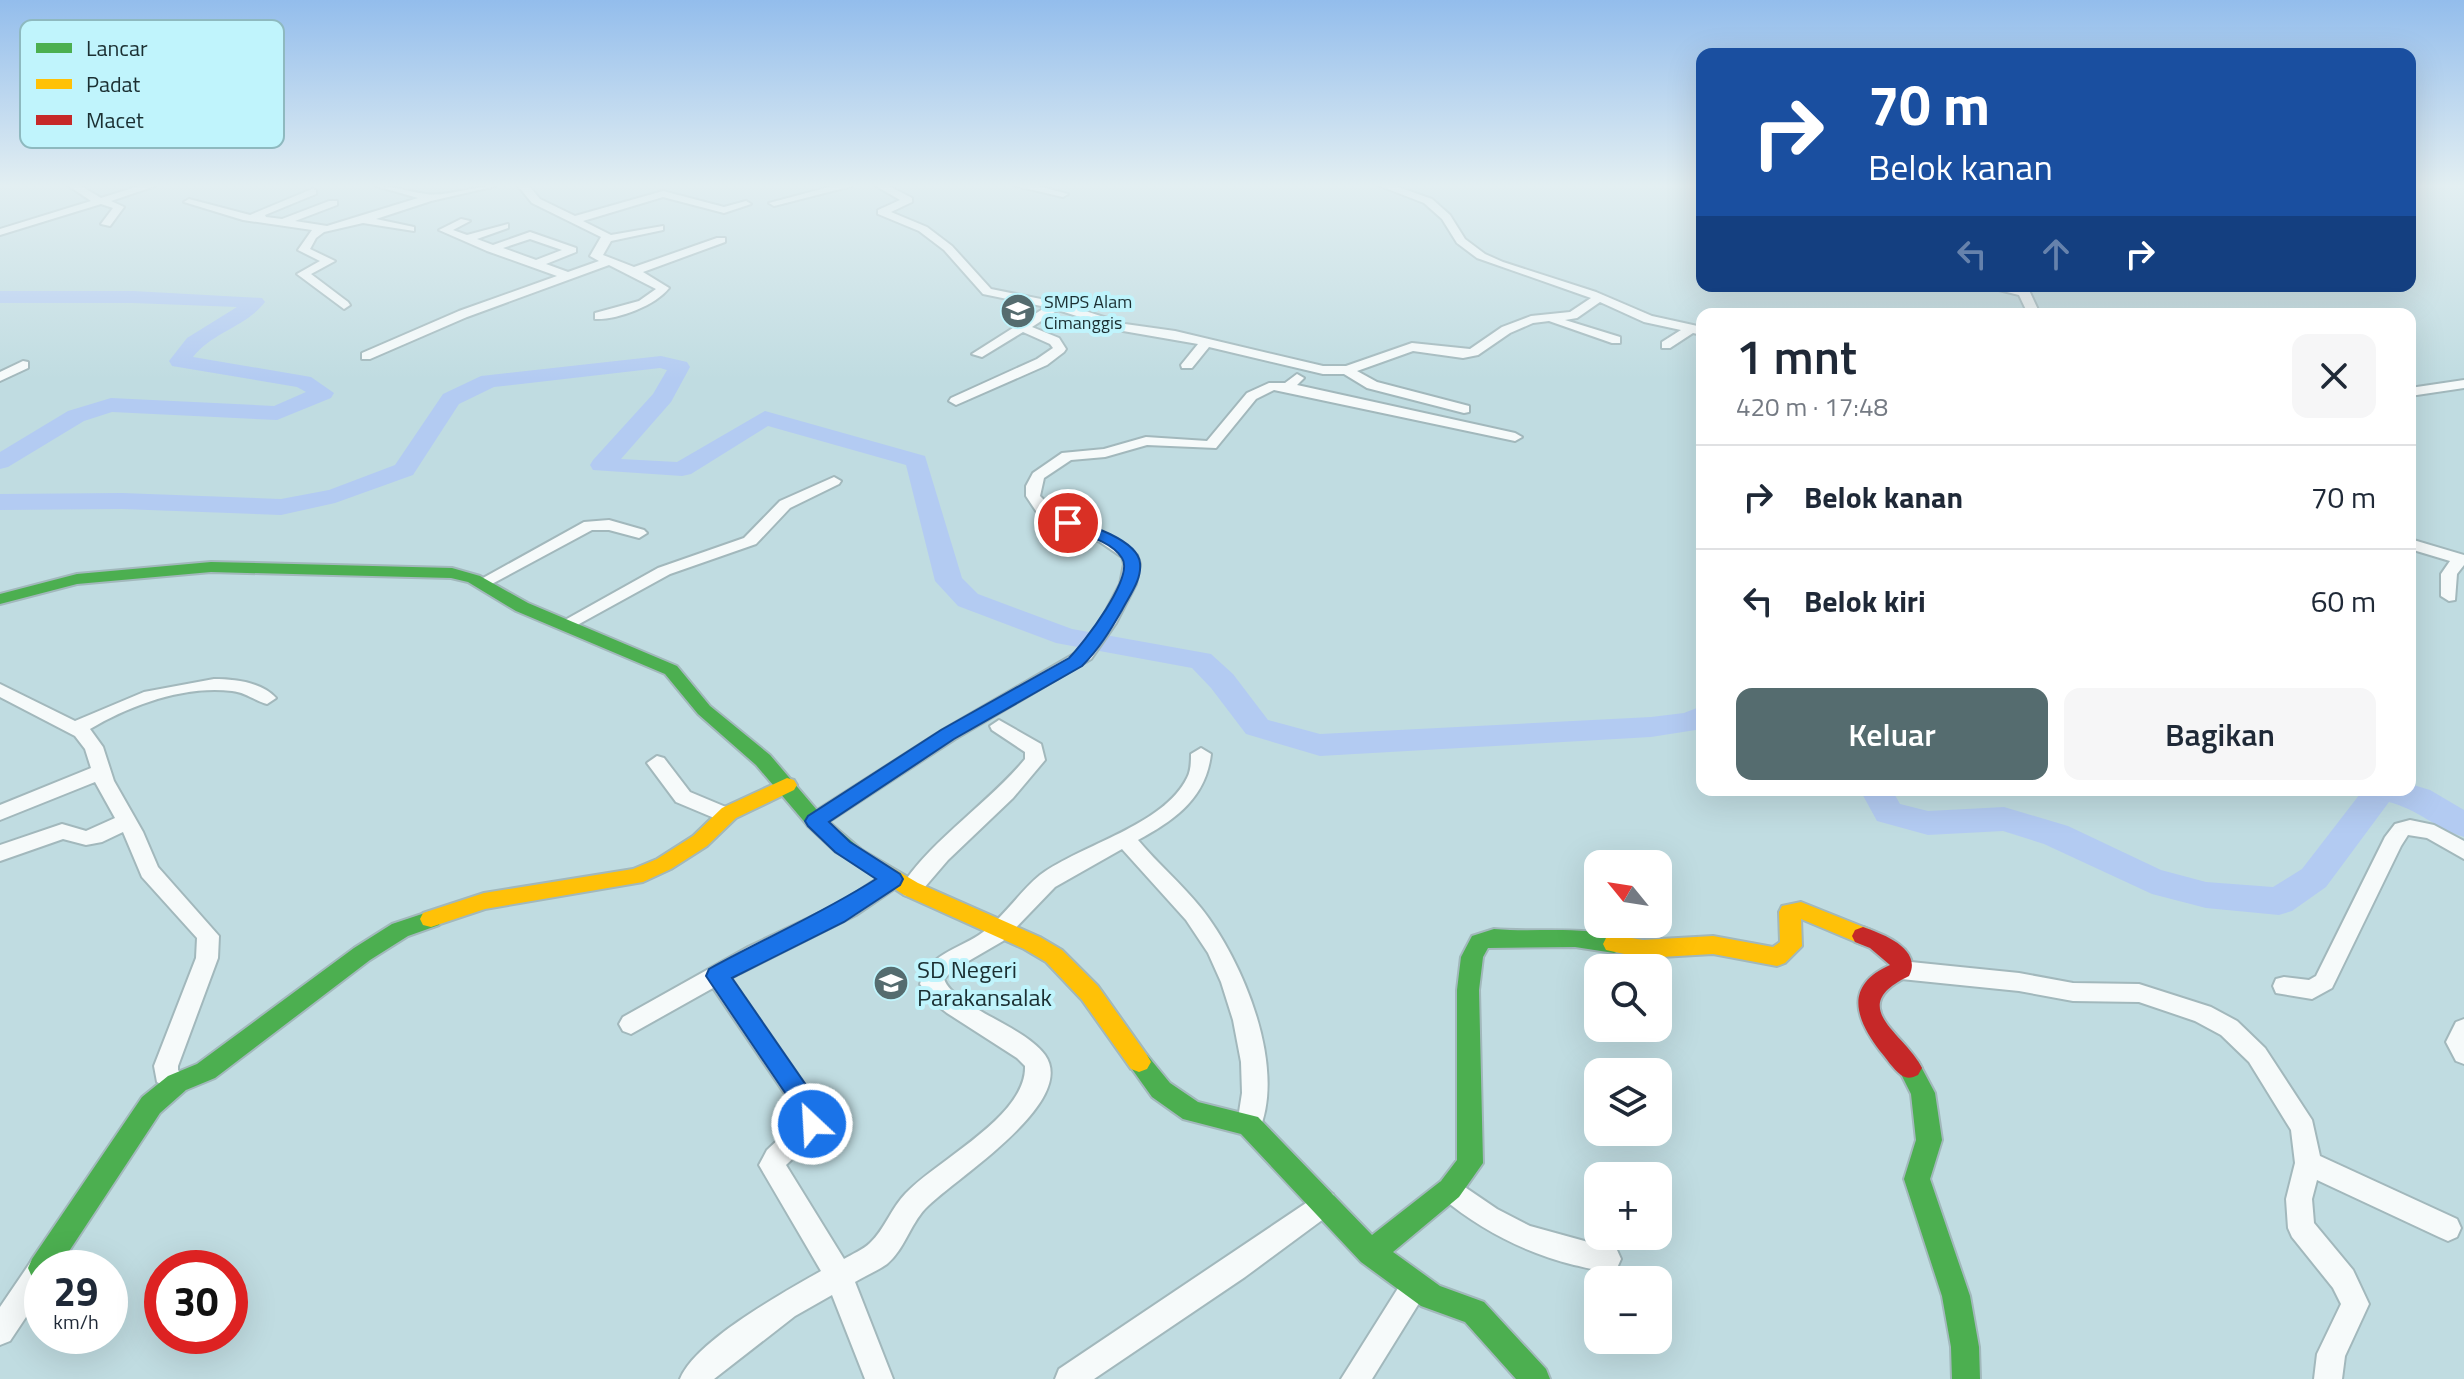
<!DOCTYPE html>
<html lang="id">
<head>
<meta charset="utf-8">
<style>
	:root { --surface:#fff; --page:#f6f6f7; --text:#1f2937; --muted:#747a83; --line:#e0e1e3; --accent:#556c6f }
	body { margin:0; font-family:"Titillium Web",sans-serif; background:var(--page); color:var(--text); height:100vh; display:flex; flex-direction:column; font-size:30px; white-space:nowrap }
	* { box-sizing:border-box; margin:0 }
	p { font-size:26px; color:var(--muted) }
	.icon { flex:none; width:44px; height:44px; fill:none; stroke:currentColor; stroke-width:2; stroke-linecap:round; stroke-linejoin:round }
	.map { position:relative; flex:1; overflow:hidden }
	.panel { position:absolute; left:1696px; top:308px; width:720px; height:488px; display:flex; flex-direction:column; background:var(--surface); border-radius:16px; box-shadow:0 8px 32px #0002 }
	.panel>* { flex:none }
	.banner { position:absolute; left:1696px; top:48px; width:720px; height:244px; border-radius:16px; box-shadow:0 8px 32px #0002; background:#1a4fa0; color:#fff; overflow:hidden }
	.needle { width:52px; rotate:300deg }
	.fabs { position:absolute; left:1584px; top:850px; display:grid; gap:16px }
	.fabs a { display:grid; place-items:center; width:88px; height:88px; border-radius:16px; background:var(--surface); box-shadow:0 8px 32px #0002; font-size:40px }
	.speed { position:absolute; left:24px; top:1250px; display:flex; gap:16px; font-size:40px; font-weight:700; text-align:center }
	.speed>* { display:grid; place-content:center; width:104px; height:104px; border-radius:50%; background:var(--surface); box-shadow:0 8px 32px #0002; line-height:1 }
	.speed small { font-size:20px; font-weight:400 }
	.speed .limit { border:12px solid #d22; background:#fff; color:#111 }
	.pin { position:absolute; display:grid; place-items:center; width:68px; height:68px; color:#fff; margin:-34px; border:4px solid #fff; border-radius:50%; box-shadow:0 2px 8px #0007 }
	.me { position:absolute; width:88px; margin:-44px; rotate:335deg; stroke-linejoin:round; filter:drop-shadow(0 0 6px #0008) }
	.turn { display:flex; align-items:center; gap:28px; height:168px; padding:0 40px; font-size:36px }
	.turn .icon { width:104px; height:104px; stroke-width:2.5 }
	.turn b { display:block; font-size:56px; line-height:68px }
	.lanes { display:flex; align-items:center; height:76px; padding:0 40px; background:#0003; justify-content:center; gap:40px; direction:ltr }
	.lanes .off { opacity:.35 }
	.round { display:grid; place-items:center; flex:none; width:84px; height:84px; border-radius:16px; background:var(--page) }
	.summary { display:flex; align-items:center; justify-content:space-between; height:136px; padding:0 40px }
	h1 { font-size:48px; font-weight:600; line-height:60px }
	.action { display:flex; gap:16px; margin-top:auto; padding:16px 40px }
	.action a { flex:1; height:92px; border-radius:16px; background:var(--accent); color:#fff; font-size:32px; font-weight:600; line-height:92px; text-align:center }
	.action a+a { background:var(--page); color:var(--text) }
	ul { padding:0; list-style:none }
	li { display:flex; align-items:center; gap:24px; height:104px; padding:0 40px; border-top:2px solid var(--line) }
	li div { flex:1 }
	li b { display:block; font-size:30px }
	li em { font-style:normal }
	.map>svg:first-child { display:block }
</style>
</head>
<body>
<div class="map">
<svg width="2464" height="1379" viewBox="0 0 2464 1379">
	<rect width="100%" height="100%" fill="#c0dce1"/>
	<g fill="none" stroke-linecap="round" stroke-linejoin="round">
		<!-- river -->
		<path fill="#b3cbf2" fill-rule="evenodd" d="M0,291H133L262,298L265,302C246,327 212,332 193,357L311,377L334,393L331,398L277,420L112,412L84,421L8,467L0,469V452L68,411L111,398L274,406L306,392L297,387L172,366L169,361L187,338L237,307L133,303H0Z
			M661,356L687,362L690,367L671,402L621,459L677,462L765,411L925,456L962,578L978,594L1072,629L1211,654L1233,674L1268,720L1320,734L1651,717L1684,713L1702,706V729L1651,737L1320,756L1246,734L1211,688L1192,668L1056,643L958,606L935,581L906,465L768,426L691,474L682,476L593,470L590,465L593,460L653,394L667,370L660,368L494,387L459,404L413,475L335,503L281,515L122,509L0,510V494L122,493L281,499L329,490L395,465L443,394L481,376Z
			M2410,784L2430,790L2464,810V837C2437,829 2417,809 2389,802L2326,887L2292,911L2279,915L2206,908L2152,894L2044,844L2003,831L1928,835L1877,821L1860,790H1892L1900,804L1928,811L2004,807L2068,826L2161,870L2206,882L2273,887L2302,869L2363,790H2410Z"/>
		<defs>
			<path id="street" d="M69,186H81L101,198L139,186H155L111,201L124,207L110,226L101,224L113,208L101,204L0,235V229L91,201Z
				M376,186C394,186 409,192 426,194C446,197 474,186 496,186L431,201L376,219L414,227V231L363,223L324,232L316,238L310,249L335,261L311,274L348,302L350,305L344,309L297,274L320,261L298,250L312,230L243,220L184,202L189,199L250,215L312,189L316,190V194L265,215L266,217L282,219L329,201H337V205L295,221L327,226L418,198Z
				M518,186H529L540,199L575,216L663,191L724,207L746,201L751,204L724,213L663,197L583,221L611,235L663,226V230L611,241L603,255L634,267L717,238H725V242L643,272L669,288C655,306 617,320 595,319V313L639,301L656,289L609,265L467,317L370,359H362V353L459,311L557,276L487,251L439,230L461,219L470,221L453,230L467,235L508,224V228L477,239L493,245L530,232L576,248V252L546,264L568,272L599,261L590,256L601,237L532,203ZM530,239L562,250L536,260L503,248Z
				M833,186H852L774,206L769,203Z
				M876,186H889L912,198V202L891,212L927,227L952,246L991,289L1061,303L1125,324L1175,331L1323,366H1346L1412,343L1470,349L1502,327L1531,316L1570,312L1591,298L1477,258L1457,243L1442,219L1424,203L1380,186H1395L1432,199L1450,215L1465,239L1485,254L1503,262L1596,292L1652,316L1702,327V335L1693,333L1670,348H1662V342L1681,330L1644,322L1600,302L1577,318L1565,320L1620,337V343H1612L1549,321L1533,323L1510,333L1478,355L1463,358L1413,351L1357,371L1377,382L1469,406V412L1464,413L1367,388L1344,374H1323L1209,347L1192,368H1182L1181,365L1198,344L1123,331L1058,310L1032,327L1059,338L1066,349L1064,352L1047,365L956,405L949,401L951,398L1037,359L1053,348L1050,344L1023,332L982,357L972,354L1046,307L983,294L944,250L919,231L878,214V210L900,200Z
				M1016,186H1038L1068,194L1063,197Z
				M1983,286H2027L2040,314H2028L2019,295Z
				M23,361L28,362V368L0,381V372Z
				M1297,374L1304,378L1297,385L1515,433L1522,437L1515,441L1274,390L1256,399L1216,448L1147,445L1105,457L1071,460L1044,478L1040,496L1057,513L1111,536L1137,555L1140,564L1136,584L1116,623L1091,659L955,739L822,826H808L805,821L808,816L941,731L1079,651L1100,622L1120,584L1124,564L1122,557L1100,542L1059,526L1036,511L1026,496V486L1033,473L1062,453L1104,449L1146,437L1207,441L1247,393L1269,383H1285Z
				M2464,380V388L2410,396V388Z
				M834,477L841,481L839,484L790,508L756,544L670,574L570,629L564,630L556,625L658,568L744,538L780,501Z
				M609,520L644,530L647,533L639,538L609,530H592L488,586L482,588L474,583L584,522Z
				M2410,539L2464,555V565L2457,574L2455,600L2449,601L2441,596V574L2450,561L2410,549Z
				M214,679C234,679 262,682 276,698L267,704C255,701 245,692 232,691C185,685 130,705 90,729L103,747L114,781L143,832L158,867L219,936L218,958L178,1066V1070L189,1083L186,1090L177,1093L157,1082L154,1066L196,958L197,938L142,877L123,832L102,842L86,845L63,839L0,861V845L62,824L86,831L115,818L95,782L0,820V805L91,768L85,749L75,736L0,697V684L75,721L144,692Z
				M999,720L1041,744L1045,760L1013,798L948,860L918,895L911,897L904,895L900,889C925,845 991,801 1025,759V752L992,730L990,726Z
				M1201,748L1211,754C1206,798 1175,820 1138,840C1158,864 1182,884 1201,908C1242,959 1288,1068 1258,1133L1249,1136L1240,1133L1237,1125L1242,1093L1241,1062L1233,1020L1221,982L1208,953L1186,920L1122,849L1055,887L1003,941L953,970L944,979C954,1007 1023,1025 1045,1055C1079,1103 951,1181 925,1209C910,1225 904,1250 887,1264C877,1271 865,1276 855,1282L893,1379H865L832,1295L795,1316L714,1379H680C695,1341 784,1292 821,1271L759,1165L767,1150L798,1121L793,1106L713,988L631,1034L623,1031L619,1024L623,1017L748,947L840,903L886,873L893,871L900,873L904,879L900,885L856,915L731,978L816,1101L824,1124L821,1132L786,1165L844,1259C852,1254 863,1250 870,1243C885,1229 891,1208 906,1193C937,1160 1027,1116 1025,1066L1017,1058L947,1013L934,1003L920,984C929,954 956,950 979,935C1003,919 1018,893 1040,875C1082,844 1163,826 1187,778C1191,771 1191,762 1191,754Z
				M657,756L664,758L690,792L733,810L736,815L733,820H719L676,802L647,763Z
				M2410,820L2434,825L2464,841V859L2427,838L2408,835L2401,846L2332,988L2312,999L2276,993L2273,986L2276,979L2284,977L2309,980L2316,976L2385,837L2395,824Z
				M1901,961L2019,973L2073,983L2139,984L2211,1007L2237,1021L2265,1048L2312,1120L2320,1156L2457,1219L2461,1228L2457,1237L2448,1241L2439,1237L2317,1180L2312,1199L2314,1223L2353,1270L2369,1304L2345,1356L2342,1379H2314L2317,1354L2341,1304L2333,1288L2292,1237L2288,1228L2286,1199L2295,1163L2291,1130L2249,1062L2221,1035L2195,1021L2139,1002L2073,1001L2019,991L1901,979L1893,976L1890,970L1893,964Z
				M2464,1019V1064L2456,1061L2446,1042L2456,1022Z
				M1450,1177L1497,1209L1530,1226L1617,1250L1621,1259L1617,1268C1603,1274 1589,1268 1574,1265C1523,1252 1481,1230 1441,1197L1437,1189L1441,1181Z
				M1324,1191L1333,1194L1337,1203L1333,1212L1245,1277L1094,1379H1055L1059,1369Z
				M42,1256L52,1260L55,1268H42V1293L10,1341L0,1345V1307L32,1260Z
				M1415,1274L1425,1277L1429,1287L1372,1379H1341L1405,1277Z"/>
			<path id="fast" d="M211,562L452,568L480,576L528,603L677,666L710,706L770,755L822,816L870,857L867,862L860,865L836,852L808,826L756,765L698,714L665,674L516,611L468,582L451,578L211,572L77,584L0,604V594L77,574Z
				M431,911L439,913L442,919L439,925L408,936L370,960L215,1078L186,1090L160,1113L58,1268H42V1281L32,1277L28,1268L32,1259L142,1097L168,1076L197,1064L354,948L392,924Z
				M1494,929C1536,933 1581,925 1622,938L1625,944L1622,950L1614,953L1575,947L1488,948L1483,957L1479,990L1483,1163L1459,1197L1393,1252L1440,1286L1484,1302L1546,1369L1550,1379H1516L1465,1322L1421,1306L1361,1262L1241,1134L1183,1119L1152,1097L1127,1062L1131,1055L1139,1052L1147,1055L1170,1083L1198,1102L1258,1117L1372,1235L1441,1181L1457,1160V990L1461,957L1472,936Z
				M1910,1058L1918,1061L1935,1093L1942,1140L1930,1179L1970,1296L1979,1347L1980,1379H1952L1951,1347L1942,1296L1904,1179L1916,1140L1911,1094L1898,1068L1902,1061Z"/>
			<path id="slow" d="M787,778L794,780L797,785L794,790L736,818L707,846L671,869L643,882L485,909L431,927L423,925L420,919L423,913L484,893L633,869L657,859L693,836L722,808Z
				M860,849L918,883L1040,937L1062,950L1098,986L1147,1055L1151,1062L1147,1069L1139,1072L1131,1069L1082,1000L1046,962L1024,949L904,895L853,862L850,857L853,852Z
				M1801,902L1871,930L1874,936L1871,942L1863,945L1801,919L1802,946L1785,963L1777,966L1713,954L1643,958L1606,950L1603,944L1606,938L1614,935L1643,940L1713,936L1773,947L1780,942L1779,912L1782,906Z"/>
			<path id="jam" d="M1863,927C1883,934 1923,949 1909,976C1844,1007 1905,1033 1922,1068L1918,1075C1912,1078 1907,1079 1901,1075C1893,1069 1886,1058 1880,1051C1854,1017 1845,985 1890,965L1870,948L1855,942L1852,936L1855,930Z"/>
		</defs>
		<!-- street casing -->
		<use href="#street" stroke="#a2b8bc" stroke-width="4"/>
		<!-- fast casing -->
		<use href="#fast" stroke="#a2b8bc" stroke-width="4"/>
		<!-- slow casing -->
		<use href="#slow" stroke="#a2b8bc" stroke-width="4"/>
		<!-- jam casing -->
		<use href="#jam" stroke="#a2b8bc" stroke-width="4"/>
		<!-- street -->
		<use href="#street" fill="#f6fafa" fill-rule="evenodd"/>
		<!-- fast -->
		<use href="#fast" fill="#4caf50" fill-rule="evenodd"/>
		<!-- slow -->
		<use href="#slow" fill="#ffc107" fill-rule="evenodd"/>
		<!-- jam -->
		<use href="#jam" fill="#c62828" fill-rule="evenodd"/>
	</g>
	<!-- sky -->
	<linearGradient id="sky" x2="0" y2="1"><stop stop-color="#93bdec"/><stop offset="0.49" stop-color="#e3eff2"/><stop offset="1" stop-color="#e3eff2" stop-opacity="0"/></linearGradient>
	<rect width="2464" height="379" fill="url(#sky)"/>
	<!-- route -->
	<path fill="#1a73e8" stroke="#114b97" stroke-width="2" d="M1068,519C1087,524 1138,540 1140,563C1142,580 1129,596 1122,610C1110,631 1099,649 1082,666L954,739L829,822L850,842L900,874L903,879L900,885L844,922L732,978L817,1101L825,1124L821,1132L812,1135L803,1132L794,1106L706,976L709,969C765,938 823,913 876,879L835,852L808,826L805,821L808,816L941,730L1069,658C1083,644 1135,577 1122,558C1111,540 1081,534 1063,527V520Z"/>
	<!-- icons -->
	<defs>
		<symbol id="school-disc" viewBox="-11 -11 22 22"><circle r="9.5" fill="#556c6f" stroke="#c0f4fc"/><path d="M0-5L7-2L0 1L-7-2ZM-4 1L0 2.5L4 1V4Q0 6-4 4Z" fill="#fff"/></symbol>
	</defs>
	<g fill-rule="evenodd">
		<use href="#school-disc" x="998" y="291" width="40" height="40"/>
		<use href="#school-disc" x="871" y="963" width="40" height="40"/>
	</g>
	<g text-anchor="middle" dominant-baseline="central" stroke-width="8" stroke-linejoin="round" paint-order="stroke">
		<!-- far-poi labels -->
		<g font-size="18" fill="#1b2f32" stroke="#c0f4fc" text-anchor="start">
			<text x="1044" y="301">SMPS Alam<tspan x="1044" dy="21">Cimanggis</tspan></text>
		</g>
		<!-- near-poi labels -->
		<g font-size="24" fill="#1b2f32" stroke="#c0f4fc" text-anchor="start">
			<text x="917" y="969">SD Negeri<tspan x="917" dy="28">Parakansalak</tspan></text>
		</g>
	</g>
	<!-- legend -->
	<rect x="20" y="20" width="264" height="128" rx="12" fill="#c0f4fc" stroke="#8eb9bf" stroke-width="2"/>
	<rect x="36" y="43" width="36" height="10" fill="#4caf50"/>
	<rect x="36" y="79" width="36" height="10" fill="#ffc107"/>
	<rect x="36" y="115" width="36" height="10" fill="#c62828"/>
	<g font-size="22" fill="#1b2f32">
		<text x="86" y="56">Lancar</text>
		<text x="86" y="92">Padat</text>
		<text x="86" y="128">Macet</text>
	</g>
</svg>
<div class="fabs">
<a><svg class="needle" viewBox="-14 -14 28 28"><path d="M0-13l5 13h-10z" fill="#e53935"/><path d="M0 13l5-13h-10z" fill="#747a83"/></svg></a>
<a><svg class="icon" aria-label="search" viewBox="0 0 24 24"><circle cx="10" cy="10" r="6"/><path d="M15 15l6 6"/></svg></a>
<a><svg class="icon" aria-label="layers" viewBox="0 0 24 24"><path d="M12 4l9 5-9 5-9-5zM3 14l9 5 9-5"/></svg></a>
<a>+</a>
<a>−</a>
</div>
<div class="speed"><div>29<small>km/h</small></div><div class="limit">30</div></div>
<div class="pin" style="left:1068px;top:523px;background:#d93025"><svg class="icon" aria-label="arrive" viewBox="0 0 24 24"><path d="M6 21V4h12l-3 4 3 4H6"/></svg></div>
<svg class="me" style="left:812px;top:1124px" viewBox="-20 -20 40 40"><circle r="17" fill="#1a73e8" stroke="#fff" stroke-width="3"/><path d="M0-11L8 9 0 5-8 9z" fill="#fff"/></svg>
<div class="banner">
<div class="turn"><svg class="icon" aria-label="right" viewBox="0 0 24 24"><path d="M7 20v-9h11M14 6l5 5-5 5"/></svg><div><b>70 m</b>Belok kanan</div></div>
<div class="lanes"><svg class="icon off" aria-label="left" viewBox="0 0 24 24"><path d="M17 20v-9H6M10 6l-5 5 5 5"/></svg><svg class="icon off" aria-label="ahead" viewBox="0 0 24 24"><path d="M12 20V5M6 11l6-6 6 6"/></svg><svg class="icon" aria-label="right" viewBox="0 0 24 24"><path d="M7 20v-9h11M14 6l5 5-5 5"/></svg></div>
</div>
<section class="panel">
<div class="summary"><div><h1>1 mnt</h1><p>420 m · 17:48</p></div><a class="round"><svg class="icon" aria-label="close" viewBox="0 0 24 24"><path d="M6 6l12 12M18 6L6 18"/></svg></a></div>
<ul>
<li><svg class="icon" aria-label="right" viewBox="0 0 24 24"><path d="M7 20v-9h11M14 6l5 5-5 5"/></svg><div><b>Belok kanan</b></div><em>70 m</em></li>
<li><svg class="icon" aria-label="left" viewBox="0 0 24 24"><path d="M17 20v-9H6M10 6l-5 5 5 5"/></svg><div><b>Belok kiri</b></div><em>60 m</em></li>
</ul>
<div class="action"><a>Keluar</a><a>Bagikan</a></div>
</section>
</div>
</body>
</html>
